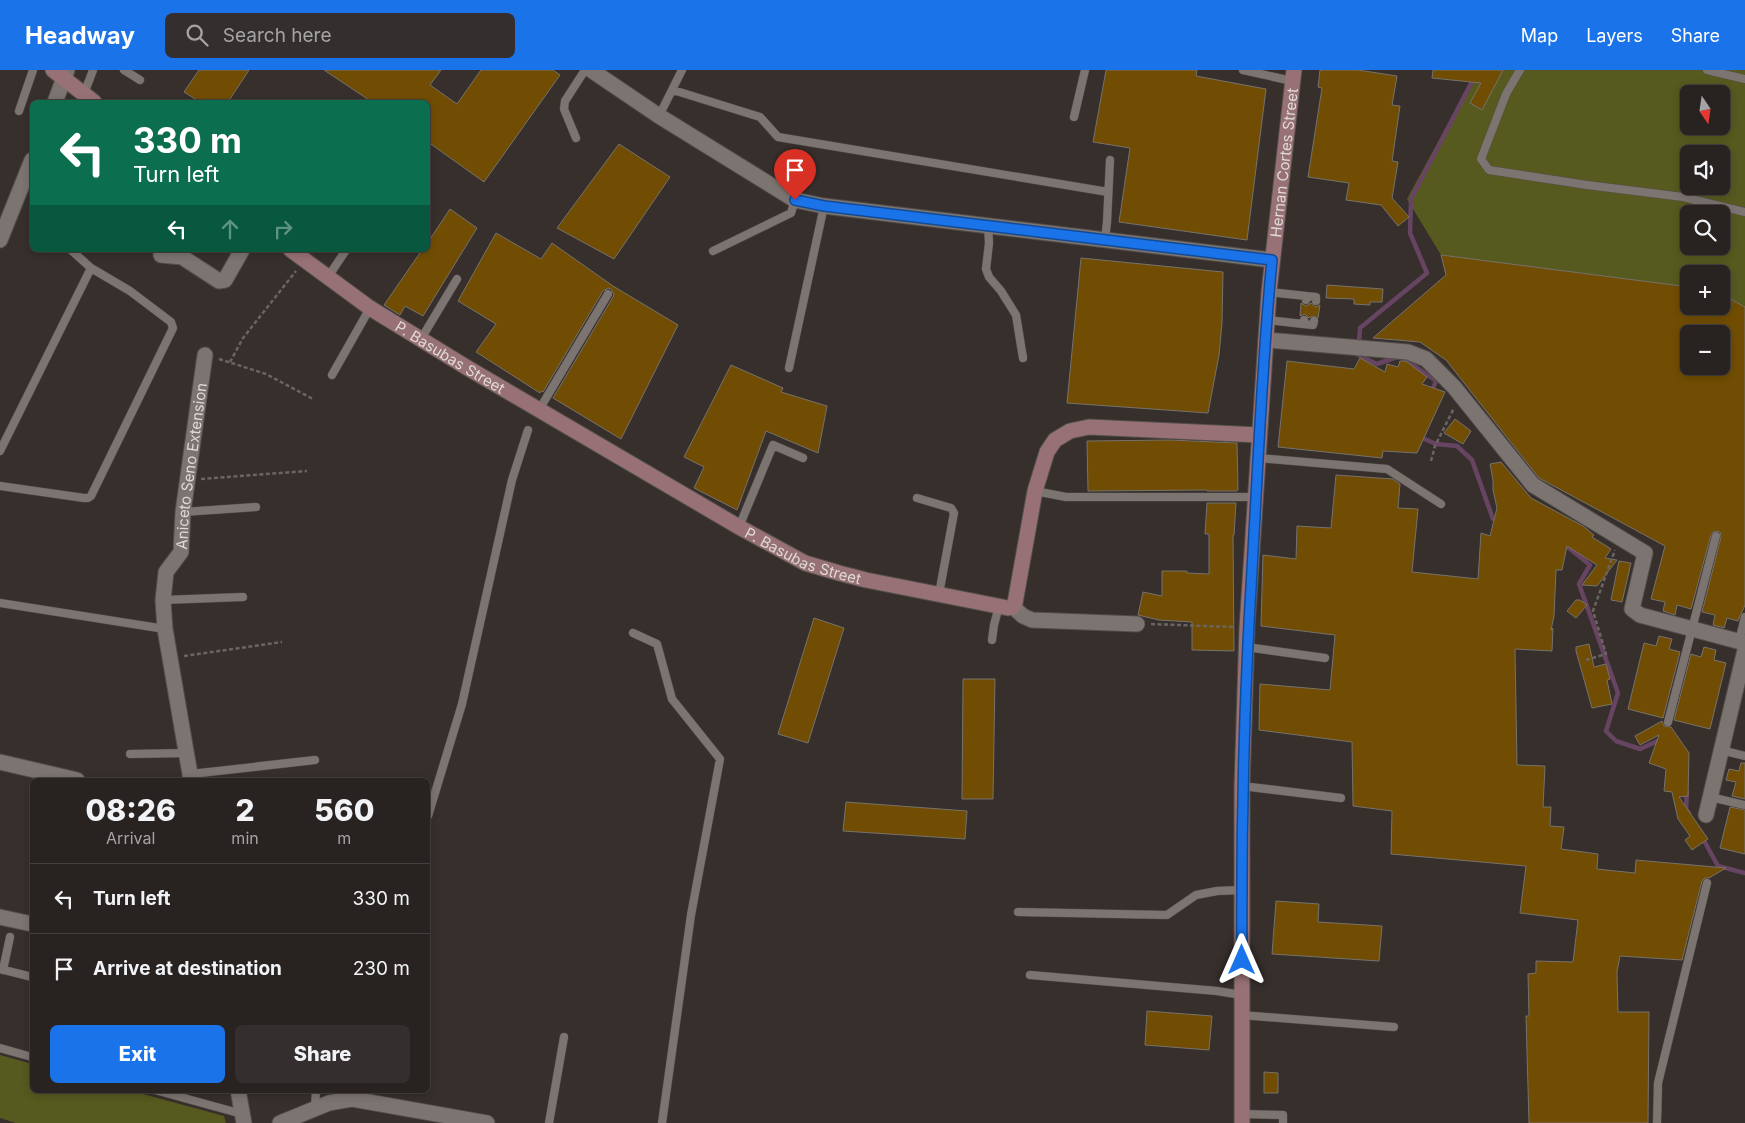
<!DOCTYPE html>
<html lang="en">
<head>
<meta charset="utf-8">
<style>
	:root { --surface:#282321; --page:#342f2e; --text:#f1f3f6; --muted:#a5a4a5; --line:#44403f; --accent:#1a73e8 }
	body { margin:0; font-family:Inter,sans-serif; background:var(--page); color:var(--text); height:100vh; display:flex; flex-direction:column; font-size:19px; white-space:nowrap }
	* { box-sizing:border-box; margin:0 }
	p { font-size:16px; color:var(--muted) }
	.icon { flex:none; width:28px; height:28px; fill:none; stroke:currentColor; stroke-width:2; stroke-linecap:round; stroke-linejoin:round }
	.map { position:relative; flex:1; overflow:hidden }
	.panel { position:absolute; left:30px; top:708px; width:400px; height:315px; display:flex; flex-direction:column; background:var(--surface); border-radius:8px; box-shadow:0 2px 8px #0003,0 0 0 1px var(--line) }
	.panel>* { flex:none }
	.hud { position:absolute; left:30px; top:30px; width:400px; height:152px; border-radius:8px; box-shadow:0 2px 8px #0003,0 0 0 1px var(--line); background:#0b6e4f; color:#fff; overflow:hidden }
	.needle { width:32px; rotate:167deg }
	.controls { position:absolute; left:1680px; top:15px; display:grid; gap:10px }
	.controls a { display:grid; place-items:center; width:50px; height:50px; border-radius:8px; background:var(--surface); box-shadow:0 2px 8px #0003,0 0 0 1px var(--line); font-size:25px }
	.pin { position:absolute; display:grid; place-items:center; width:42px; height:42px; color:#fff; margin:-51px -21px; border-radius:50% 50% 50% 0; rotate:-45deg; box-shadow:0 0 5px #0007 }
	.pin .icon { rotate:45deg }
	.me { position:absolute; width:55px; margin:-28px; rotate:0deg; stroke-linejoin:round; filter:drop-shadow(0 0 4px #0008) }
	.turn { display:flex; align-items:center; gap:18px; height:105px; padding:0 20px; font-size:22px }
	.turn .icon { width:65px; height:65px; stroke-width:2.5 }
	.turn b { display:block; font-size:35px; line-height:42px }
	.lanes { display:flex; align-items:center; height:48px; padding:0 20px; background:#0003; justify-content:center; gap:25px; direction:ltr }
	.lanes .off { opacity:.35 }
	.eta { display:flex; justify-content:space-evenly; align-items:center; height:85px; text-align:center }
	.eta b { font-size:30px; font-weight:800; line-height:35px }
	.button { display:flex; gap:10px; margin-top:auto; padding:10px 20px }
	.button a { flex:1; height:58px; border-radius:8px; background:var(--accent); color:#fff; font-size:20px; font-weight:800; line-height:58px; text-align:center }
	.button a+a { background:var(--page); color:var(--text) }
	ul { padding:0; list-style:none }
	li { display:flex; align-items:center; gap:15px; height:70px; padding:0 20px; border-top:1px solid var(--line) }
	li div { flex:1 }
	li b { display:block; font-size:19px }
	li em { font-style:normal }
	header { display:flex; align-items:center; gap:30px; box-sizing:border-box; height:70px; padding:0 25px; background:var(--accent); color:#fff }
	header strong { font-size:24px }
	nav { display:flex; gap:28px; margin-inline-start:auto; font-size:18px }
	.search { width:350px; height:45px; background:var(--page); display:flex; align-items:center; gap:12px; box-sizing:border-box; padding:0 18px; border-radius:8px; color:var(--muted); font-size:19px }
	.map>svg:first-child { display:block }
</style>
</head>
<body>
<header>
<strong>Headway</strong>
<div class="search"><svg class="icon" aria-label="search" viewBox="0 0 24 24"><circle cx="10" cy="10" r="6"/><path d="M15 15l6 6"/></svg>Search here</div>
<nav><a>Map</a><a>Layers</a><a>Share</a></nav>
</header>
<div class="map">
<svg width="1745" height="1053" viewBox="0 0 1745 1053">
	<rect width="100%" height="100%" fill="#362f2c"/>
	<!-- green -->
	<path fill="#565a1f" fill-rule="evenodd" d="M1477,0H1745V237L1721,224V204H1689V217L1441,185L1407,129ZM1689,24H1721V56H1689ZM1689,84H1721V116H1689ZM1689,144H1721V176H1689Z
		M0,985L32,994V1020H128L224,1046L226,1053H16L0,1048Z"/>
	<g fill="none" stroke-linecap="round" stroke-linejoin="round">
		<!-- stream -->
		<path stroke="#674562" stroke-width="4.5" d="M1432,321L1436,311L1400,286L1377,294L1358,285L1360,258L1427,203L1410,163L1411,129L1478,0
			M1420,367L1436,374L1457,376L1472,390L1493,449L1498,451
			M1564,474L1590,495L1579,514L1618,623L1606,661L1616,671L1640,679L1662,669
			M1687,721L1686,739L1689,743
			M1702,767L1718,796L1745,803"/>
	</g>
	<!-- building -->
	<path fill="#704d03" stroke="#77726c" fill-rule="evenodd" d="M199,0H249L228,32H200L184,22Z
		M324,0H441L430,15L457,34L481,0H553L560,5L484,112L428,72V32H372Z
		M1106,0H1197L1196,6L1266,19L1247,170L1119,152L1130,78L1093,72Z
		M1320,0H1358L1397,6L1392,35L1400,36L1392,91L1398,92L1392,128L1409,147L1398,156L1381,135L1346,130L1349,113L1308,107L1322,18L1318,17Z
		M1433,0H1503L1482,40L1470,33L1481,13L1432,8Z
		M619,74L670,107L614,189L557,158Z
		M450,139L477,158L423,246L405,236L400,245L384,235L422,180H428V172Z
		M496,163L541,189L552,173L613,216L678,255L621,369L553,328L613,227L614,224L611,219L608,218L603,221L543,322L541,321L540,323L476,282L496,254L458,231Z
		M1441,185L1689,217V236H1721V224L1745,237V535L1738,551L1727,548L1724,558L1713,555L1715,545L1702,542L1721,467L1720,462L1714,461L1711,465L1691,539L1677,535L1675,545L1663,541L1665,532L1651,529L1665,476L1539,408L1446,290L1420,272L1373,268L1446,205ZM1689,264H1721V296H1689Z
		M1081,188L1223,202L1222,253L1219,285L1208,343L1067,333Z
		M1327,215L1383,219L1382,232H1370V235L1354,234V229L1326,228Z
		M1301,233L1306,236L1311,233L1316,237L1320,235L1318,248L1313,246L1309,248L1305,244L1300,246Z
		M1360,288L1385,302L1387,294L1398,297L1400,291H1406L1427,307L1422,314L1445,322L1417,383L1383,381L1382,388L1278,377L1287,291L1354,299Z
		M731,295L783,318L781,322L827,336L818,383L766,361L737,440L694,418L704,397L684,387Z
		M1455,349L1471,361L1463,374L1444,363Z
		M1170,370L1237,373L1238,420L1236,421H1207V420L1088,421L1087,371Z
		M1501,392L1531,428L1583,456L1594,465L1592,467L1611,479L1605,488L1617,490L1597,516L1582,515L1597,495L1567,476L1562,500H1556L1554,546L1551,560L1553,558L1552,581L1515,579L1517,695L1545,696L1543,737H1551L1550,756L1564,757L1561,779L1598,784L1597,799L1635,803L1636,790L1726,798L1709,808H1705L1702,811L1682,890L1620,886L1617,902L1618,942H1649L1648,1053H1529L1526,946H1529L1528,904L1536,903V891L1573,892L1578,850L1520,843L1526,796L1391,784L1392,741L1353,736L1352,672L1259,660L1260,614L1330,620L1335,565L1261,556L1263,485L1296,489L1297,456L1331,458L1336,405L1393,409L1400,414L1398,438L1418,439L1412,502L1478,509L1481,463L1490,466L1497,438L1493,420V410L1490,394Z
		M1207,433H1236L1234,465H1233L1234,581L1192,580V552L1159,550L1138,545L1143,522L1162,526V501H1187V503L1209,504V464H1205Z
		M1619,491L1631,493L1622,532L1611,530Z
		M1576,530H1580L1587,535L1576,548L1567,541Z
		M814,548L844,558L808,673L778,664Z
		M1659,566L1672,569L1669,579L1680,582L1663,648L1628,639L1644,573L1656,576Z
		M1589,574L1594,597L1606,594L1610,609L1607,610L1612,634L1592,638L1576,581V577Z
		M1704,577L1716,580L1714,590L1726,593L1710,659L1674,650L1691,584L1701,587Z
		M963,609H995L993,729H962Z
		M1662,651L1664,656L1671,657L1689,683L1688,726L1679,727L1708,769L1692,780L1685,770L1690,766L1678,749L1672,722L1664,721L1666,699L1649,693L1659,665L1640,675L1635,666Z
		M1741,693H1745V729L1732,726L1736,712L1726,710L1729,699L1739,701Z
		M846,732L967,741L965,769L843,761Z
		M1730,737L1745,740V784L1720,778Z
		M1276,831L1319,834L1318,852L1382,856L1379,891L1272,884Z
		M1147,941L1212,946L1209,980L1145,975Z
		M1264,1002L1278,1003V1023H1264Z"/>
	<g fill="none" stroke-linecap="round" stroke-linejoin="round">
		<defs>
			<path id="lane" d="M124,0L140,10
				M1243,0L1292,11
				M1520,0L1506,24L1481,89L1489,100L1587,115L1683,127L1745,142
				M1707,0L1745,9
				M673,20L760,47L778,67L1108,122
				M81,32L93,0
				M19,41L33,0
				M659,46L682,0
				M1074,47L1085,0
				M576,68L564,39L565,31L585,0
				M988,156L989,173L986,199L989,207L1001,221L1016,245L1023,288
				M1105,170L1107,152L1110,90
				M713,181L791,143L795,130
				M328,207L346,180
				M1269,222L1306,226V230
				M1306,226L1316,227V231
				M1267,250L1303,254L1304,250
				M1303,254L1313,255L1314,251
				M421,269L457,209
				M789,298L824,136
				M332,305L370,238
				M539,340L608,224
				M0,381L91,198
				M1258,388L1387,399L1441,434
				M0,416L84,428H88L91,426L173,258L171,252L130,221L91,198L71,180
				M1035,421L1066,427H1255
				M917,428L951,438L954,443L939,524
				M183,442L256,437
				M739,457L773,375L803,388
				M163,530L243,527
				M0,533L165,559
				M633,563L657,574L672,629L720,689L691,845L662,1053
				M992,570L994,555L999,536
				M1739,571L1745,547
				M1246,577L1325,588
				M1668,652L1716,466
				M1721,680L1745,686
				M130,684L187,683
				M191,704L315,690
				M1242,716L1341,728
				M1710,727L1745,735
				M428,746L462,634L512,410L528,360
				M1018,842L1167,845L1196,825L1217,821L1241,820
				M0,899L32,907
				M3,900L10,867
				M1030,905L1217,921L1242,925
				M1241,945L1394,957
				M0,978L32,987
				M155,1020L242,1044
				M315,1037L316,1020
				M1242,1044L1283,1045V1053
				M549,1053L564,967
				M1657,1053L1658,1013L1707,813"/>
			<g id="street">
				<path d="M591,0L659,46L795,130L824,136L1272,190"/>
				<path d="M55,32L67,0"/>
				<path d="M0,170L32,90"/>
				<path d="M161,185L182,187L219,211L225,210L242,180"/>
				<path d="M1266,270L1408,282L1426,289L1454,317L1533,415L1645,483L1632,539L1640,545L1745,573"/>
				<path d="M1013,537L1023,546L1032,550L1137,554"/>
				<path d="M0,692L77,710"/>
				<path id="s1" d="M191,710L165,559L163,530L166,502L181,482L183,442L205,285"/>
				<path d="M1706,745L1745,580"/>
				<path d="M0,847L32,854"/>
				<path d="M238,1020L244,1053"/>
				<path d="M280,1053L329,1033L352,1029L487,1053"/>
			</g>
			<g id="secondary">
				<path d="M53,0L94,32"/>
				<path id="s2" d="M291,180L370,238L466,297L739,457L805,493L839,503L866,510L1008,538L1013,537L1015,533L1035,421L1047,382L1055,370L1070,361L1089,357L1259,365"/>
				<path id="s3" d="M1242,1053V716L1247,557L1269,222L1294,0"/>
			</g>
		</defs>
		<!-- lane casing -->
		<use href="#lane" stroke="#534e4b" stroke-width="9"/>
		<!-- street casing -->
		<use href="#street" stroke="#534e4b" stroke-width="17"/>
		<!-- secondary casing -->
		<use href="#secondary" stroke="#534e4b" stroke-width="17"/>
		<!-- path -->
		<path stroke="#6b6562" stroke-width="2.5" stroke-dasharray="4 2.5" stroke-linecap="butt" d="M219,289L266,304L313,329
			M230,292L243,268L296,201
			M1431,391L1435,376L1454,338
			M201,409L307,401
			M1151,554L1233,557
			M184,586L282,572
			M1586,590L1606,584L1593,541L1615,480"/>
		<!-- lane -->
		<use href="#lane" stroke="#7c7470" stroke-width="8"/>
		<!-- street -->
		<use href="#street" stroke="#7c7470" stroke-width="15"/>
		<!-- secondary -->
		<use href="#secondary" stroke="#977175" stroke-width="15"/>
	</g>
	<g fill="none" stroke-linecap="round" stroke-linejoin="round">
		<defs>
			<path id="route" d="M795,130L824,136L1272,190C1262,293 1258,396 1252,500C1244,630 1241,760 1242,890"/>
		</defs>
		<!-- route casing -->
		<use href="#route" stroke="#114b97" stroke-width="12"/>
		<!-- route -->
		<use href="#route" stroke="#1a73e8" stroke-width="9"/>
	</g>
	<g text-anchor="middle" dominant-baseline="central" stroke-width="4" stroke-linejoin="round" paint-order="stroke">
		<!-- street labels -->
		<g font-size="15" fill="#dfdad8" stroke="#2c2522">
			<text stroke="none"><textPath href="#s3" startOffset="962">Hernan Cortes Street</textPath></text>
			<text stroke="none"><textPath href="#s2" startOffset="192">P. Basubas Street</textPath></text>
			<text stroke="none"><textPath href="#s1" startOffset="322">Aniceto Seno Extension</textPath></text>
			<text stroke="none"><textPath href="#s2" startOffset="598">P. Basubas Street</textPath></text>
		</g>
	</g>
</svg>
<div class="controls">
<a><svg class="needle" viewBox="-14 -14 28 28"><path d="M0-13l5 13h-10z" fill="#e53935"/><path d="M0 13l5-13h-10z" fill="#a5a4a5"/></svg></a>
<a><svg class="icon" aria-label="sound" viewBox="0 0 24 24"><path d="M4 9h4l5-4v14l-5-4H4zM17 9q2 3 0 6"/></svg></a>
<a><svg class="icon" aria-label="search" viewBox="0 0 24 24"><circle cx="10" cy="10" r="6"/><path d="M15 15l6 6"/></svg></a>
<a>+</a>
<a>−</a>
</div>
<div class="pin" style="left:795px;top:130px;background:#d93025"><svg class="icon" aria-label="arrive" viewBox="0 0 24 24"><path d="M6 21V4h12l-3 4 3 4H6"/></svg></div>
<svg class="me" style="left:1242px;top:890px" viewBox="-20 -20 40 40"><path d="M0-17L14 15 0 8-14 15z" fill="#1a73e8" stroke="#fff" stroke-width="4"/></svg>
<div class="hud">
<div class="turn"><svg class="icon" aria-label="left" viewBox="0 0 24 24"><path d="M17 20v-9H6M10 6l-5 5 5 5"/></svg><div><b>330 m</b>Turn left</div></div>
<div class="lanes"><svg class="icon" aria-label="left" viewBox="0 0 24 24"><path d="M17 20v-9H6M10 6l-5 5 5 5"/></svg><svg class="icon off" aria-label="ahead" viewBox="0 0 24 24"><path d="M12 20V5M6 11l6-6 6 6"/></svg><svg class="icon off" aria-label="right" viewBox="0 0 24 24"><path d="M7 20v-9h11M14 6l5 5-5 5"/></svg></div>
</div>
<section class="panel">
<div class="eta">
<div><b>08:26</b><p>Arrival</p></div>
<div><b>2</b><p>min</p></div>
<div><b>560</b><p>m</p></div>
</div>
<ul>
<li><svg class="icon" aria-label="left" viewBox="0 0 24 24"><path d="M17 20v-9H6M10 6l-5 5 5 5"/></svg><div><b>Turn left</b></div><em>330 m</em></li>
<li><svg class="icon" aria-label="arrive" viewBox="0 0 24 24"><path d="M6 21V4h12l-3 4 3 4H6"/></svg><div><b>Arrive at destination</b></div><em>230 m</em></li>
</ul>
<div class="button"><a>Exit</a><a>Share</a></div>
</section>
</div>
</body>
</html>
